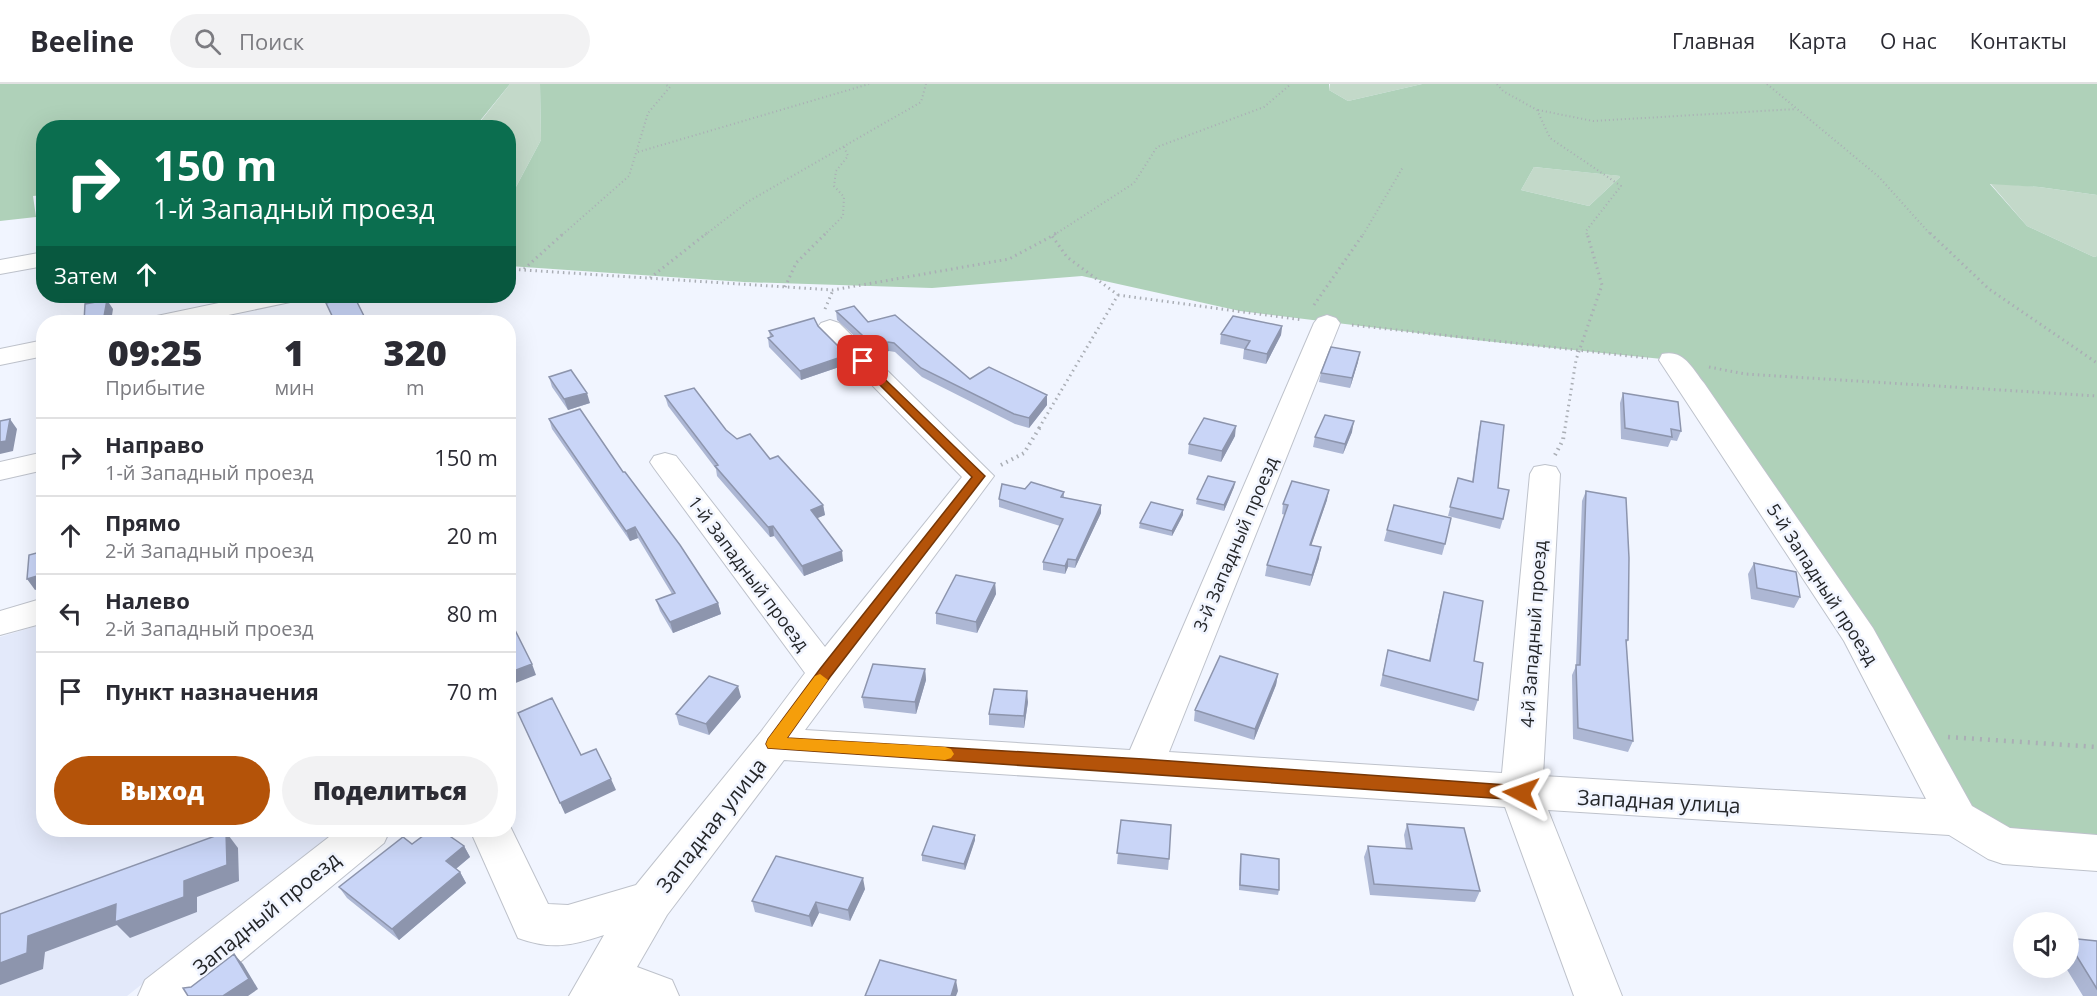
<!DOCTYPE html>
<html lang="ru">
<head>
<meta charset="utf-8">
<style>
	:root { --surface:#fff; --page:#f2f2f3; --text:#2b2b33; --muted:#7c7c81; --line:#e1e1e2; --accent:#b45309 }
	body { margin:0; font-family:"Open Sans",sans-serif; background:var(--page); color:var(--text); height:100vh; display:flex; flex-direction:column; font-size:22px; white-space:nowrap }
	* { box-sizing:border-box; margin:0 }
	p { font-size:20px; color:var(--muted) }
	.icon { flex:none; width:33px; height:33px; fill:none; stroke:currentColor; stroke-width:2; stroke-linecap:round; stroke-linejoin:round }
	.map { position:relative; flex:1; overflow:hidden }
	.drawer { position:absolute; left:36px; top:231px; width:480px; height:522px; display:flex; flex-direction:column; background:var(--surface); border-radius:24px; box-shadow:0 6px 24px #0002 }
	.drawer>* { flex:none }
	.guide { position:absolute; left:36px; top:36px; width:480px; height:183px; border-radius:24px; box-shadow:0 6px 24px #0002; background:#0b6e4f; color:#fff; overflow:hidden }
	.controls { position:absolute; left:2013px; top:828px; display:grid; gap:12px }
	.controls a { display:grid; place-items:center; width:66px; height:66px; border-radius:50%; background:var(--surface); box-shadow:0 6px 24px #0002; font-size:30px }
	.pin { position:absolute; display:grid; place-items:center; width:51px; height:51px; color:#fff; margin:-26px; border-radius:12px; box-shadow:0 3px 9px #0006 }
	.me { position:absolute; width:66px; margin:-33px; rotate:274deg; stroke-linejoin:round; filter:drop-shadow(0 0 4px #0008) }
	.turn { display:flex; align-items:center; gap:21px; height:126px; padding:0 18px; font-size:27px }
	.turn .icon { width:78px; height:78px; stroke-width:2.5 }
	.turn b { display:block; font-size:42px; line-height:51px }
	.then { display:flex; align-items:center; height:57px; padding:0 18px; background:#0003; gap:12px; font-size:22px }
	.eta { display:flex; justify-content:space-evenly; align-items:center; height:102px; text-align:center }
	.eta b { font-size:36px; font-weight:800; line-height:42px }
	.action { display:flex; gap:12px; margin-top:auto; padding:12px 18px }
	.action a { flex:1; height:69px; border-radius:36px; background:var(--accent); color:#fff; font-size:24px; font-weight:800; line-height:69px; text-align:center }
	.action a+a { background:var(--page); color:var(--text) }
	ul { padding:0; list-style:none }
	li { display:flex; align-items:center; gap:18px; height:78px; padding:0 18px; border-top:2px solid var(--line) }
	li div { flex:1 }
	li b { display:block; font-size:22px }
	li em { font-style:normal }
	header { display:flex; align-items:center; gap:36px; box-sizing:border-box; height:84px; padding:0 30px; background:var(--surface); border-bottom:2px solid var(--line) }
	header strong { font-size:28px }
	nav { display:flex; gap:33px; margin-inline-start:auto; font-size:21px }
	.search { width:420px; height:54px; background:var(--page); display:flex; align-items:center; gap:15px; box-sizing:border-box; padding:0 21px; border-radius:33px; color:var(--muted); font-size:22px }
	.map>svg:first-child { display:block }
</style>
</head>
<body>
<header>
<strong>Beeline</strong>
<div class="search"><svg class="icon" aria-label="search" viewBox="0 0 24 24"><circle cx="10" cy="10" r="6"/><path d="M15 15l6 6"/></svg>Поиск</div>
<nav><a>Главная</a><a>Карта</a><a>О нас</a><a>Контакты</a></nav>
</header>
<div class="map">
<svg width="2097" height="912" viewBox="0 0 2097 912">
	<rect width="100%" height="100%" fill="#f1f5ff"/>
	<!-- built -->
	<path fill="#e3e9fa" d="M43,540L44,746H337L127,912H0V553Z"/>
	<!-- green -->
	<path fill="#c3d9c9" d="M510,0H540L541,56L509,116L508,44H475Z
		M1330,0H1422L1348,17L1329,6Z
		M1534,83L1621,92L1589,122L1521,106Z
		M1990,99L2039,103L2097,111V172L2094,173L2027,142Z"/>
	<!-- forest -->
	<path fill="#afd1b9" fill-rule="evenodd" d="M0,0H510L475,43L44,44L43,111L33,112L36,133L0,137Z
		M540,0H1329V6L1348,17L1422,0H2097V111L2039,103L1990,100L2027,142L2094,173L2097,172V769L1957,734L1672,276L1475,256L1240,227L1082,192L932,204L744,198L509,182V116L541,56ZM1534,83L1620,92V93L1589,122L1521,106Z"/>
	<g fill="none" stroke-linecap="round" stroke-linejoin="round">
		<defs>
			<path id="minor" d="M44,168V182L0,190V176Z
				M252,212H298L295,217L195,238H148L152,233Z
				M1327,231L1336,234L1340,239L1169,668L1502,689L1530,390L1534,383L1545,381L1556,383L1560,390L1543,692L1926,715L1844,557L1659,276L1662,270C1684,265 1692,284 1704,299L1873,544L1972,722L2010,744L2097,751V787L2003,780L1988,775L1949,751L1548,726L1622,912H1574L1505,723L784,676L667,831L637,883L672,896L679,912H569L604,851C571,862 551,866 518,854L470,746H508V738L548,820L568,821L636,801L760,649L805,589L654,384L650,378L654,372L665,369L676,372L825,563L962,393L821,249L817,244L821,239L830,236L839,239L994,392L805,646L1130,666L1314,239L1318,234Z
				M44,256V272L0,281V265Z
				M44,368V386L0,396V378Z
				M44,514V539L0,551V527Z
				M338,746H390L384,759L199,912H138L145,896Z"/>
		</defs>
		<!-- minor casing -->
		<use href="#minor" stroke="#bec2cb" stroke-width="2"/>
		<!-- path-far3 -->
		<path stroke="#aaaeb5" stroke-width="2" stroke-dasharray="1 3" stroke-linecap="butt" d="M1497,0L1503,7L1537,26L1550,54L1621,102L1586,147L1587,151
			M1767,0L1879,93L1931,151
			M1538,26L1593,37L1796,25
			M638,68L869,0
			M562,151L629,92L648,29L670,3L664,0
			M705,151L749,117L921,18L926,0
			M824,151L843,132L844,113L834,102L836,87L848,72L844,63
			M1054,151L1134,99L1157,63L1264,23L1291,0
			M1363,151L1403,83"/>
		<!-- path-far2 -->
		<path stroke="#aaaeb5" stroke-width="3" stroke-dasharray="1.5 4" stroke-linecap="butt" d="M1930,149L1989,205L2097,279
			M508,185L833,206L1009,175L1052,152
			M524,185L564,149
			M650,194L707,149
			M785,203L796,179L826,149
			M1118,211L1303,236
			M1314,221L1364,149
			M825,225L833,206
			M1352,241L1648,274
			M1709,283L1745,290L2097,312
			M1039,344L1118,211L1067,173L1052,152L1056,149
			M1565,344L1576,276L1602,201L1587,149"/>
		<!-- path-far1 -->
		<path stroke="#aaaeb5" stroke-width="4" stroke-dasharray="1.5 4.5" stroke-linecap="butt" d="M1555,371L1563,356L1565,343
			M1001,381L1024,369L1040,343"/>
		<!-- path -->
		<path stroke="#aaaeb5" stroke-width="4.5" stroke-dasharray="2 6" stroke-linecap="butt" d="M1948,653L2097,663"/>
		<!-- minor -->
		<use href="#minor" fill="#fff" fill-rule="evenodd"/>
	</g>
	<!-- wall -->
	<path fill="#adb7d4" d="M836,227L868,238L970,295L1047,321L1029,344L1015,340L922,293L895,268L889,267L875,271L837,236Z
		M818,242L848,280L801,296L769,263L768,254L770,253L769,247Z
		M1282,242L1281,251L1266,280L1243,275L1244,265L1220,260L1221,250Z
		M1358,278L1350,304L1319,298L1321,289Z
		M549,293L590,319L568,326L552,303Z
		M1623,309L1681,347L1677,357L1671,356L1668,363L1621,355L1620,319Z
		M665,312L726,346L737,355L770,375L823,421L825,431L817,434L843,477L804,492L774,452L770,453L717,392L716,385L668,322Z
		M549,335L623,388L718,519L721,530L673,549L660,527L656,516L672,510L638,454L630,457L552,345Z
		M1481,337L1498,404L1503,435L1500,445L1448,432L1458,394L1472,398L1479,345Z
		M1352,348L1343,370L1313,363L1315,353Z
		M1235,352L1221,378L1188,370L1189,360Z
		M1235,398L1234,403L1224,427L1196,420L1197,415Z
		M1025,405L1064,408V414L1101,421V429L1075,484L1068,483L1065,490L1043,486V478L1060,442L999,423V415Z
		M1586,407L1628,556L1626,560L1633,657L1628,668L1573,655L1572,591L1576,582L1582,417Z
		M1327,416L1311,461L1319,474L1310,502L1265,492L1267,481L1285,431L1282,430L1283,420Z
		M1183,426V431L1172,452L1139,444L1140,439Z
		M1387,446L1445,460L1442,471L1384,457Z
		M1754,479L1800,513L1794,524L1751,515L1748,490Z
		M995,499L996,510L977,549L936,540V529Z
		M1444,508L1474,577L1478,616L1474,627L1380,602L1388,566L1429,576L1441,519Z
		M925,585L926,596L916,630L864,624L862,613Z
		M1278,590L1276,601L1254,656L1194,637L1195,626Z
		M741,613L709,651L679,641L676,630Z
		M1028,618L1024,644L989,641V630Z
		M1121,736L1169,775L1168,786L1117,780Z
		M1407,740L1480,807L1475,818L1370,811L1364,773L1368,762L1406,765L1404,751Z
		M975,751V756L965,786L922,777V771Z
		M412,760L464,762L470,773L456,785L460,788L466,799L399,856L347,814L339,803Z
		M1241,770L1279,806L1278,811L1239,806L1240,776Z
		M865,805L850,837L819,829L812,843L755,828L752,817Z
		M2068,854L2097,857V912H2083L2066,884H2068Z"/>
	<!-- shaded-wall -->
	<path fill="#8d95ad" d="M107,216L113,225L111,238H103Z
		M1282,242L1281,251L1266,280L1267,270Z
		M888,258L889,267L875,271L874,262Z
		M1360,268L1358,278L1350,304L1352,294Z
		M847,271L848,280L801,296L800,287Z
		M587,309L590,319L568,326L564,315Z
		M1047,311V321L1029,344V334Z
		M10,335L17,345L13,367L0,370V358Z
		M1354,337L1352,348L1343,370L1345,360Z
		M1236,342L1235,352L1221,378L1222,367Z
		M1235,398L1234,403L1224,427V421Z
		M1329,406L1327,416L1308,471L1310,461Z
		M823,421L825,431L813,436L811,426Z
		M1101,421V429L1075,484L1076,476Z
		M1183,426V431L1172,452V447Z
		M773,442L774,452L770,453L768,443Z
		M635,443L638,454L630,457L626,447Z
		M1321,463L1319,474L1310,502L1312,491Z
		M842,467L843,477L804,492L802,482Z
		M1068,475V483L1065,490V482Z
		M44,490V503L35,506L27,495Z
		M995,499L996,510L977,549L976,538Z
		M718,519L721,530L673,549L670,538Z
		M532,580L536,591L508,602V589Z
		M925,585L926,596L916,630L915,618Z
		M1278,590L1276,601L1254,656L1255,645Z
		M738,602L741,613L709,651L706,640Z
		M1027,607L1028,618L1024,644V632Z
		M611,695L616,706L565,730L560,719Z
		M226,748L238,764L239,797L197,813V828L130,854L117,841L45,868L43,885L0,901V879L28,852L116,820L184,797Z
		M975,751V756L965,786L964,780Z
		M464,762L470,773L452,788L446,777Z
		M460,788L466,799L399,856L392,845Z
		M863,794L865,805L850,837L848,826Z
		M816,818L819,829L812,843L809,832Z
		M234,870L243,880L258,905L248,912H223Z
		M956,896L958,907L956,912H951Z"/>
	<!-- building -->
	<path fill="#c9d5f7" stroke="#8d95ad" stroke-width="1.5" d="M354,212L367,238H335L326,219Z
		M107,216L103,238H84L85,220Z
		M854,222L868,238L895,231L970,295L989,283L1047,311L1029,334L1014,330L921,284L894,259L888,258L874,262L836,227Z
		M1233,232L1282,242L1267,270L1245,265L1250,257L1221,250Z
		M814,234L818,242L847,271L800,287L768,254L773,252L769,247Z
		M1331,263L1360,268L1352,294L1321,289Z
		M571,286L587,309L564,315L549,293Z
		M694,304L726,346L737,355L750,350L770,375L778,372L823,421L811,426L842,467L802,482L773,442L768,443L715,382L718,381L665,312Z
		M1623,309L1678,318L1681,347L1671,345L1672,353L1625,344Z
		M580,325L623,388H625L680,461L718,519L670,538L656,516L675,509L635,443L626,447L549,335Z
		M1325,331L1354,337L1345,360L1315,353Z
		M1204,334L1236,342L1222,367L1189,360Z
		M10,335L6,357L0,358V337Z
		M1481,337L1504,341L1498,404L1509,406L1503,435L1450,423L1458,394L1473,398Z
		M1208,392L1235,398L1224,421L1197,415Z
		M1292,397L1329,406L1310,461L1321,463L1312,491L1267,481L1288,421L1283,420Z
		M1031,398L1064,408L1061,413L1101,421L1076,476L1068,475L1065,482L1043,478L1063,435L999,415L1002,400L1025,405Z
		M1586,407L1626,414L1629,474L1628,556H1626L1633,657L1578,644L1576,581H1580Z
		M1151,418L1183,426L1172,447L1140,439Z
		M1394,421L1451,434L1445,460L1387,446Z
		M44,467V490L27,495L29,471Z
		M1754,479L1796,488L1800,513L1757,504Z
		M956,491L995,499L976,538L936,529Z
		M1444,508L1483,517L1474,577L1483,579L1478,616L1383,591L1388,566L1430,577Z
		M508,532L532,580L508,589Z
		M1220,572L1278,590L1255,645L1195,626Z
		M873,580L925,585L915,618L862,613Z
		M709,592L738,602L706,640L676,630Z
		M994,605L1027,607L1024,632L989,630Z
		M552,614L581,671L596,665L611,695L560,719L518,629Z
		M1121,736L1171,741L1169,775L1117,769Z
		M1407,740L1464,744L1480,807L1374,800L1368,762L1412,765Z
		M933,742L975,751L964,780L922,771Z
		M431,746H441L464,762L446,777L460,788L392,845L339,803L403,753L412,760Z
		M226,748L227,781L184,797V813L115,838L116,820L28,852L27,869L0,879V830Z
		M1241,770L1279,775V806L1240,801Z
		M776,772L863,794L848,826L816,818L809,832L752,817Z
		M2068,854L2097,857V905L2068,858Z
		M234,870L249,895L223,912H188L183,904L191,903Z
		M880,876L956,896L951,912H865Z"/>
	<!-- route -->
	<path fill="#b45309" stroke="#753606" stroke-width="1.5" d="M863,274L985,392L830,593L787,654L1143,675L1521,702L1528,704L1530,709L1528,714L1521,716L768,664L766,660L768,655L820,585L972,393L859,280L858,277Z"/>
	<!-- slow -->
	<path fill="#f59e0b" d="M820,590L828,596L787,654L945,663L951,665L954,670L951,674L945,676L768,664L766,660L768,655L815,592Z"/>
	<g text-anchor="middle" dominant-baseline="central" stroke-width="5" stroke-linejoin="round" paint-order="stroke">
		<!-- street labels -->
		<g font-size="18" fill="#242629" stroke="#f1f5ff">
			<text transform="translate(1235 460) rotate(-67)">3-й Западный проезд</text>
			<text transform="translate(749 489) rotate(53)">1-й Западный проезд</text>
			<text transform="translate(1823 500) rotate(57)">5-й Западный проезд</text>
			<text transform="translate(1533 550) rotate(-86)">4-й Западный проезд</text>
		</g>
		<!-- near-street labels -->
		<g font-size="21" fill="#242629" stroke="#f1f5ff">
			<text transform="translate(1659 717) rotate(3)">Западная улица</text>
			<text transform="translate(711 741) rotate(-52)">Западная улица</text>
			<text transform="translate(266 829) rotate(-39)">Западный проезд</text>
		</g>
	</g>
</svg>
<div class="controls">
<a><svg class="icon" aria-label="sound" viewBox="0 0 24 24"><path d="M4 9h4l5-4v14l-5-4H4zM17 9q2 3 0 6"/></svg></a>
</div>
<div class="pin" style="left:863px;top:277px;background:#d93025"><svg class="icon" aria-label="arrive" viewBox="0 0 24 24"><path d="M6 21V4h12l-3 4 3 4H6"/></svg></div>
<svg class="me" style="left:1521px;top:709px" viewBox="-20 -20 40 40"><path d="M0-17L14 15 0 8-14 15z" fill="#b45309" stroke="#fff" stroke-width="4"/></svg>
<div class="guide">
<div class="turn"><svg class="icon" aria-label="right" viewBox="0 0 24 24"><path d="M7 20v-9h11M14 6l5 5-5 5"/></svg><div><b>150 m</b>1-й Западный проезд</div></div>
<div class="then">Затем<svg class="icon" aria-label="ahead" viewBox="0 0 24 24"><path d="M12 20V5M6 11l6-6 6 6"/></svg></div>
</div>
<section class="drawer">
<div class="eta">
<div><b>09:25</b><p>Прибытие</p></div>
<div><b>1</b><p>мин</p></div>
<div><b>320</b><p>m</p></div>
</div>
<ul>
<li><svg class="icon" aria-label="right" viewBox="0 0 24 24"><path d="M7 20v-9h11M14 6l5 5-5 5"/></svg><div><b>Направо</b><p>1-й Западный проезд</p></div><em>150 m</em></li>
<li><svg class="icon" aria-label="ahead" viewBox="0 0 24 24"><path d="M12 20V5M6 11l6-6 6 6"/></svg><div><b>Прямо</b><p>2-й Западный проезд</p></div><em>20 m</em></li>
<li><svg class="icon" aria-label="left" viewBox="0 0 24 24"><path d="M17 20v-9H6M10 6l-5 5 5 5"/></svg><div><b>Налево</b><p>2-й Западный проезд</p></div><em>80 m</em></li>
<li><svg class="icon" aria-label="arrive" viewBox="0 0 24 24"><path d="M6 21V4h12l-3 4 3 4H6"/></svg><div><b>Пункт назначения</b></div><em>70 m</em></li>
</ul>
<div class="action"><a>Выход</a><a>Поделиться</a></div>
</section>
</div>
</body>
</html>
